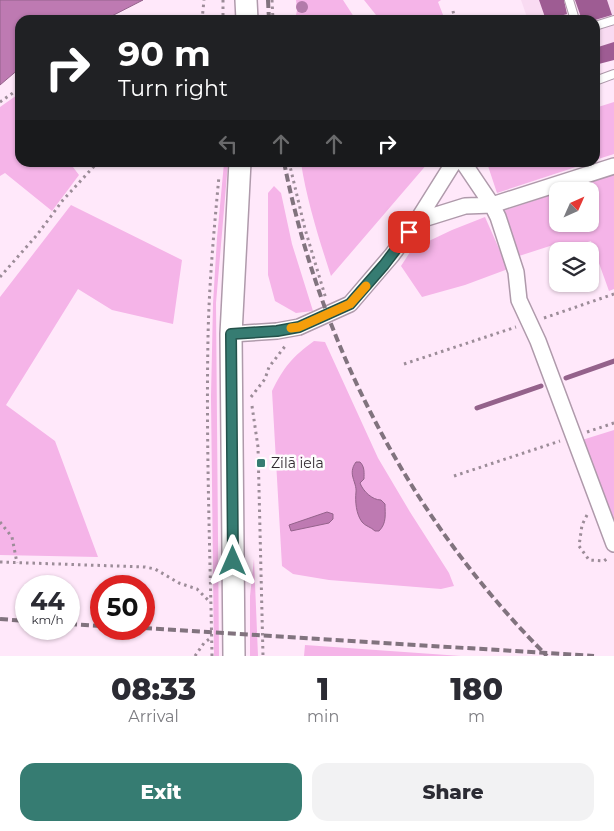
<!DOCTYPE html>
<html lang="en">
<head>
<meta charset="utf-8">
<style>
	:root { --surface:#fff; --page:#f2f2f3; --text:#2b2b33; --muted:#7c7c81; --accent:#367c72 }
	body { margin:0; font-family:Montserrat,sans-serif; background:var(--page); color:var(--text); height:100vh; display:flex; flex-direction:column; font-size:19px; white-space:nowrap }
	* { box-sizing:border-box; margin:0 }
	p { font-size:16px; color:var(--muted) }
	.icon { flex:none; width:28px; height:28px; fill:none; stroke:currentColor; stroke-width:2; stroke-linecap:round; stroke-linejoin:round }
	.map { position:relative; height:656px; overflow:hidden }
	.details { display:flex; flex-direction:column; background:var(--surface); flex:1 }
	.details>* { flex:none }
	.top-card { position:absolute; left:15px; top:15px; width:585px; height:152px; border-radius:15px; box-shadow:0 1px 4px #0004; background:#202124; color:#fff; overflow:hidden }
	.needle { width:32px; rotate:45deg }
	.buttons { position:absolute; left:549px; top:182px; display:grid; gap:10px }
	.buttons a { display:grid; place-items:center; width:50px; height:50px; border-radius:10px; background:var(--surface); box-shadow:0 1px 4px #0004; font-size:25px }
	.speed { position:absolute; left:15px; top:575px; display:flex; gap:10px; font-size:25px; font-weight:700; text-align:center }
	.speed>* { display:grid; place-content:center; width:65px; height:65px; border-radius:50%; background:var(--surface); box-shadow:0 1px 4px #0004; line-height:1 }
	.speed small { font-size:12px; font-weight:400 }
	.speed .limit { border:8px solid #d22; background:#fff; color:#111 }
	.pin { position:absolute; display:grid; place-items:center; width:42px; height:42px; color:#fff; margin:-21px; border-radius:10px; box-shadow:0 2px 8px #0006 }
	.me { position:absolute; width:55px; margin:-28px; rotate:0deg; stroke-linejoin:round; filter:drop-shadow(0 0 4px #0008) }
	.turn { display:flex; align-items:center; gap:18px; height:105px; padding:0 20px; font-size:22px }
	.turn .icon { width:65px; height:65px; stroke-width:2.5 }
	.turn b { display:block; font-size:35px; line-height:42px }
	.lanes { display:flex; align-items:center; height:48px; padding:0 20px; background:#0003; justify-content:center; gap:25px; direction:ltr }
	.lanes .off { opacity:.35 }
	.eta { display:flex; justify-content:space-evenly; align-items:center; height:85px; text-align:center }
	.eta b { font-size:30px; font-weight:800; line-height:35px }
	.button { display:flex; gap:10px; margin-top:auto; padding:10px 20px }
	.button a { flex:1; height:58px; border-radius:15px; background:var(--accent); color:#fff; font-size:20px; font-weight:800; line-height:58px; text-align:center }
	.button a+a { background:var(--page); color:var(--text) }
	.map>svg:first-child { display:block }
</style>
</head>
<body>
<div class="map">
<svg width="614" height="656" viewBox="0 0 614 656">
	<rect width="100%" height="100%" fill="#ffe8fa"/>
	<!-- built -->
	<path fill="#f9dbf2" d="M521,0H614V59L595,65V20H528Z"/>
	<!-- green -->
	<path fill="#f5b4e8" d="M296,0H343L356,20H295L297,10Z
		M364,0H441L438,2L445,20H380Z
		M20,93V162L70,163L79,175L52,211L5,173L0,176V107Z
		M614,102V154L595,160V108Z
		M224,163H228L216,303L219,656H214L211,397L213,304L217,238Z
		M301,163V162L428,163L331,276C319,239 307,201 301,163Z
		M487,163V162L588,163L497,193Z
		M614,174V289L609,291L591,241L556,252L553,245L519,256L503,211L557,193L558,224H590V191H563Z
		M274,186L281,193L292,244L313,311L296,313L275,301L268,275V193Z
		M71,205L182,260L173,324L112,310L78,289L6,405L55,441L98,557L0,555V297Z
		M485,217L508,269L465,285L422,297L401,266L412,249L452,230Z
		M314,341L325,342L378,458L410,512L449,573L454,586L441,589L329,580L293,574L282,566L272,391C284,367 292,357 314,341Z
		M614,430V530L582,440Z
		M254,559L258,656H250V596Z
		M305,645L461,656H304Z"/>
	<!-- water -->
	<path fill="#be7ab2" stroke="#94628b" d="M0,0H143L104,20H20V68L0,85Z
		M356,462H360C365,467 364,473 364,479L360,483C363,491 372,500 381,500L385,504C385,514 387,523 379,531H375C371,527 365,526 362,522C356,514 355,501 356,492C357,482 347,474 356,462Z
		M327,512L333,514V519L329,523L291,531L289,525Z"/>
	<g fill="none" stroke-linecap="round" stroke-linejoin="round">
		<!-- stream -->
		<path stroke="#94628b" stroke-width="5" d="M566,378L614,361
			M477,408L541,386"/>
	</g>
	<!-- building -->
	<path fill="#9e5c93" d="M539,0H564L567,14L546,20Z
		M575,0H607L612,15L595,20H582Z
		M614,42V60L595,65V48Z"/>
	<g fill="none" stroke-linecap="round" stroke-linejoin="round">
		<defs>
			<path id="lane" d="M569,0L575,20
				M595,26L614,20
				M595,81L614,74"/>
			<path id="street" d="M463,162L492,205L498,217L516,272L519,300L538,341L614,544
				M417,221L465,206L492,205L614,166
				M231,334L277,331L299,327L350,304L392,255L417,221L454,162"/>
			<path id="secondary" d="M246,0L247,20
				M234,656L231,334L240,162"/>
		</defs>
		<!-- lane casing -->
		<use href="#lane" stroke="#af9aab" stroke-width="10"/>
		<!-- street casing -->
		<use href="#street" stroke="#af9aab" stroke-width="18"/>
		<!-- secondary casing -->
		<use href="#secondary" stroke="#af9aab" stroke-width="24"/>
		<!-- path -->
		<path stroke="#9c8c98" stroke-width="3" stroke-dasharray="2.5 4" stroke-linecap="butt" d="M223,0V20
			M272,0L273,20
			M453,11L455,20
			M202,20L204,0
			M0,102L20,88
			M289,162L305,229L326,299
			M0,277L37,235L63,200L98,162
			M544,318L614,294
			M404,364L516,327
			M251,397L265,379L269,367L286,345
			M252,406L258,447L263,656
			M587,432L614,423
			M454,476L560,441
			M587,515L582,525L579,546L589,560L604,561L609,557
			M0,522L12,537L17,563
			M0,562L145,567L155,569L179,583L197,589L211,603
			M195,656L204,643L212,637
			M212,656C210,550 206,444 208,338C209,284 214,230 219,176"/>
		<!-- lane -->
		<use href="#lane" stroke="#fff" stroke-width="8"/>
		<!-- street -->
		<use href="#street" stroke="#fff" stroke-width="15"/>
		<!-- secondary -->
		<use href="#secondary" stroke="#fff" stroke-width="21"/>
		<!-- rail -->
		<path stroke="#81737e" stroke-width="4" stroke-dasharray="8 4" stroke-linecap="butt" d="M268,0L269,20
			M284,162C321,349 413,522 547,656
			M0,619L26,621
			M69,624L101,626
			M144,628L594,656"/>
	</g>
	<!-- trees -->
	<circle fill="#b27baa" cx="302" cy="7" r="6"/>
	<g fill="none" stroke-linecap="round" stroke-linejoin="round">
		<defs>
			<path id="route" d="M233,561L231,334L277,331L299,327L350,304L384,265L409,232"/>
		</defs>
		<!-- route casing -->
		<use href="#route" stroke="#23514a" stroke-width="12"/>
		<!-- route -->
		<use href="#route" stroke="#367c72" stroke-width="9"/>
		<!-- slow -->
		<path stroke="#f59e0b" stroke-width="9" d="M291,328L299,327L350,304L366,286"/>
	</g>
	<!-- markers -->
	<rect fill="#367c72" stroke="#fdfdfd" stroke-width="2" x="256" y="458" width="10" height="10" rx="2.5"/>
	<g text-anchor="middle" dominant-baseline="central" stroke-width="5" stroke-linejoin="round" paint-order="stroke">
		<!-- poi labels -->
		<g font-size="14" fill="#31292f" stroke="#fdfdfd" text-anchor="start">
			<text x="271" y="463">Zilā iela</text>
		</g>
	</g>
</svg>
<div class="buttons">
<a><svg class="needle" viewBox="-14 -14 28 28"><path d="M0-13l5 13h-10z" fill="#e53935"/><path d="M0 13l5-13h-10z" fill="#7c7c81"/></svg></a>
<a><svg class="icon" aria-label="layers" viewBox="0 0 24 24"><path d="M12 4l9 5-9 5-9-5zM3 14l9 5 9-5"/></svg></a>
</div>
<div class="speed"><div>44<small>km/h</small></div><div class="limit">50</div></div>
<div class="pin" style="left:409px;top:232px;background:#d93025"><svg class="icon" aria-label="arrive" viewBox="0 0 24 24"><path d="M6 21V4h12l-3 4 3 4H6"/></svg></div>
<svg class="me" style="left:233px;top:561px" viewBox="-20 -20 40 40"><path d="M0-17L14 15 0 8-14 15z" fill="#367c72" stroke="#fff" stroke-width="4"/></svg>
<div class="top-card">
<div class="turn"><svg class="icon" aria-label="right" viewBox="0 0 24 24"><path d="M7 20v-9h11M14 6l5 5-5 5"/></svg><div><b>90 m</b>Turn right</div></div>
<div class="lanes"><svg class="icon off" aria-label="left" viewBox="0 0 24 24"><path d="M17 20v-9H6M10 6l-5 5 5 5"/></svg><svg class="icon off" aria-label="ahead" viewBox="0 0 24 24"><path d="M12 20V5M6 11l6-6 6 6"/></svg><svg class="icon off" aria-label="ahead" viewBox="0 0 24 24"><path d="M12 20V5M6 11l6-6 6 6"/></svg><svg class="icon" aria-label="right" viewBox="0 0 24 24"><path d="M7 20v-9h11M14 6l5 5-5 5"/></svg></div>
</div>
</div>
<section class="details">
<div class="eta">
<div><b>08:33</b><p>Arrival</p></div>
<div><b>1</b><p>min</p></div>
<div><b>180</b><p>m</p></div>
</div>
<div class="button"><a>Exit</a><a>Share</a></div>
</section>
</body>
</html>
